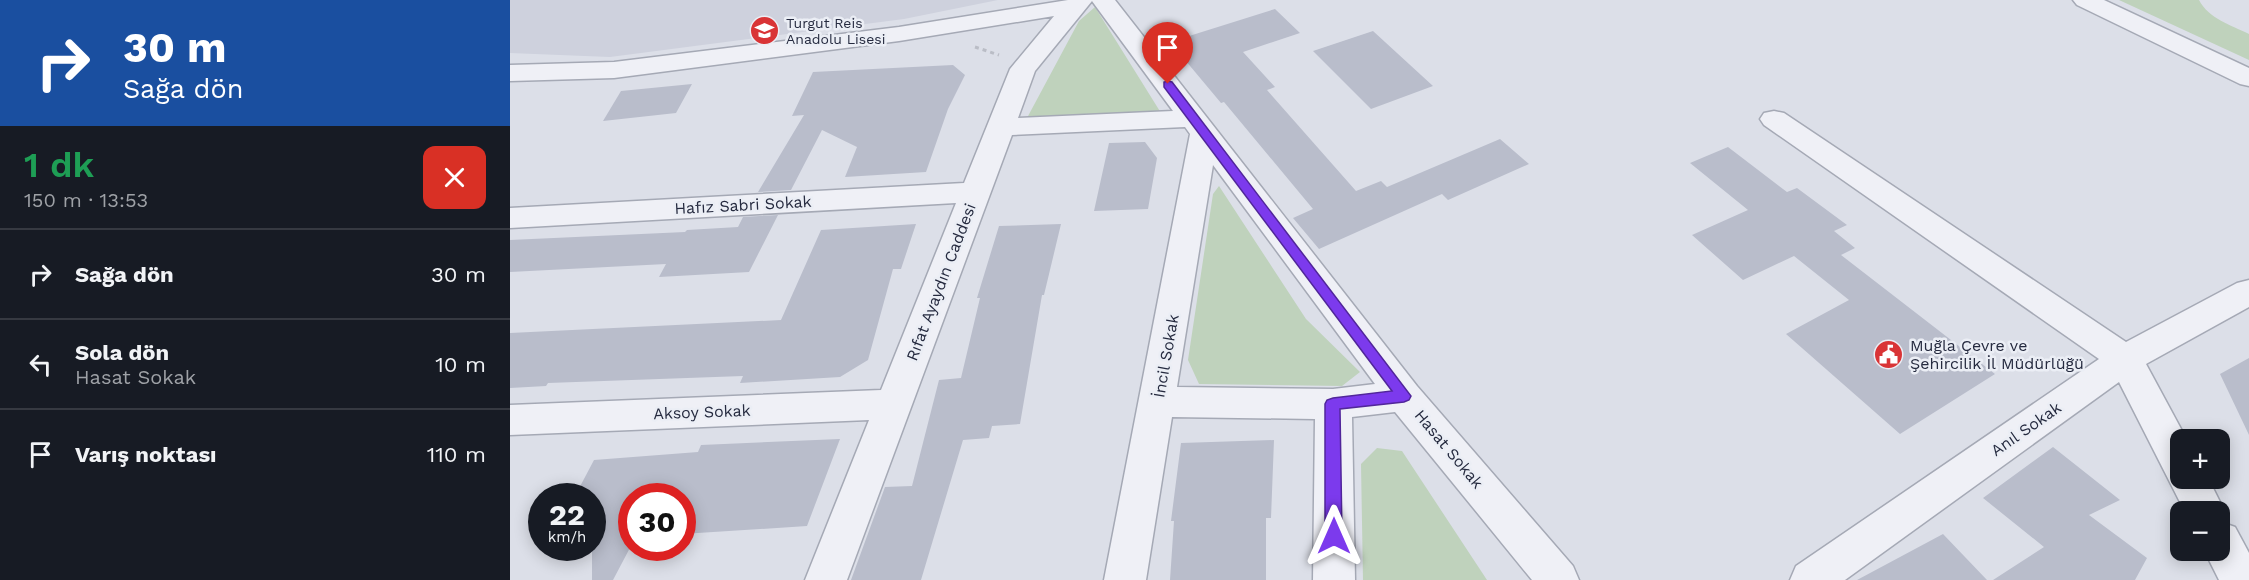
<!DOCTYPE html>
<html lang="tr">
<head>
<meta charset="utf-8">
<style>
	:root { --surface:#171b24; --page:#20242c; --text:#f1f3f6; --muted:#9ea1a6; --line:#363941 }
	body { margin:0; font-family:"Work Sans",sans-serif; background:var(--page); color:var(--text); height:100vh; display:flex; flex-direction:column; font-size:22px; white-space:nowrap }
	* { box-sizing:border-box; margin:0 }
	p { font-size:20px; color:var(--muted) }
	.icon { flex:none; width:33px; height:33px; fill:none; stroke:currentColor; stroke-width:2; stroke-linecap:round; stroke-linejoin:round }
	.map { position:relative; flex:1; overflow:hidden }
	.side { display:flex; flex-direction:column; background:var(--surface); width:510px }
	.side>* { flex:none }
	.guide { background:#1a4fa0; color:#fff; overflow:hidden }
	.fabs { position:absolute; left:1660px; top:429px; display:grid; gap:12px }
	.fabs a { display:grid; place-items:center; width:60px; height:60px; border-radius:12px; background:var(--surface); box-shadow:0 3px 15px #0003; font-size:30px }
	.speed { position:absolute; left:18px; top:483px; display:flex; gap:12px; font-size:30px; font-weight:700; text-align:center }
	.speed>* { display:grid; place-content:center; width:78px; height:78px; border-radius:50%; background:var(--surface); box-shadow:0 3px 15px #0003; line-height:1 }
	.speed small { font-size:15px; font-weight:400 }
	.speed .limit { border:9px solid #d22; background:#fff; color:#111 }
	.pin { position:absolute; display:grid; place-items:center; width:51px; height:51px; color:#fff; margin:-62px -26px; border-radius:50% 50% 50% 0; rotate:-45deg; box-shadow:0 0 6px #0007 }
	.pin .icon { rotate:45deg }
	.me { position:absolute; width:66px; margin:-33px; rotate:0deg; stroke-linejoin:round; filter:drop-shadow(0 0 4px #0008) }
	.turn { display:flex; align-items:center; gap:21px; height:126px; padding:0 24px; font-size:27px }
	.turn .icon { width:78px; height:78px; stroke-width:2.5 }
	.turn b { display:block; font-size:42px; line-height:51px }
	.round { display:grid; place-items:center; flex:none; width:63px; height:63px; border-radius:12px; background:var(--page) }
	.summary { display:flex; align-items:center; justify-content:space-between; height:102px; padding:0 24px }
	h1 { font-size:36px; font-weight:600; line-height:45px; color:#1e9e55 }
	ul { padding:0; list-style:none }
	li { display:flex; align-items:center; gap:18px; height:90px; padding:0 24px; border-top:2px solid var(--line) }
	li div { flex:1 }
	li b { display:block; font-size:22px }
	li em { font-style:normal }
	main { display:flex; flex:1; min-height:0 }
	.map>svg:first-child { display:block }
</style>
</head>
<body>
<main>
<section class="side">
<div class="guide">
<div class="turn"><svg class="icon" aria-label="right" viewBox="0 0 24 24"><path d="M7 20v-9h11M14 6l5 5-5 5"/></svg><div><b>30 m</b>Sağa dön</div></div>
</div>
<div class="summary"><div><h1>1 dk</h1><p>150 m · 13:53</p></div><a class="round" style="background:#d93025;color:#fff"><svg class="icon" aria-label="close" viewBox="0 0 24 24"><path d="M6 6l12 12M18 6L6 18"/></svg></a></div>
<ul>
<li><svg class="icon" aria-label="right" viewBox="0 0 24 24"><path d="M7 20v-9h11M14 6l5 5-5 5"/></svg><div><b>Sağa dön</b></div><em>30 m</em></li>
<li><svg class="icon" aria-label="left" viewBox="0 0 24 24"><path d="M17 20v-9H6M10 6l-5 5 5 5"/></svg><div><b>Sola dön</b><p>Hasat Sokak</p></div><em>10 m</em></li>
<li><svg class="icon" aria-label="arrive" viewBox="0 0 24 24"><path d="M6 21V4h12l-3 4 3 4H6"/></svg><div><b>Varış noktası</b></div><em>110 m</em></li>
</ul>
</section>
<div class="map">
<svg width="1739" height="580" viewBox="0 0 1739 580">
	<rect width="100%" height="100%" fill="#dcdfe8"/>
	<!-- built -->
	<path fill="#ced1dd" d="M0,0H488L394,19L100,57L0,53Z"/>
	<!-- green -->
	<path fill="#bfd2bc" d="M1609,0H1689C1699,19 1721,25 1739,34V60Z
		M585,7L651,113L517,118L569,21Z
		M709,186L796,319L850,372L832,386L689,384L678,360L703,194Z
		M867,448L892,451L977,580H853L851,464Z"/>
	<!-- building -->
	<path fill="#b9bdcb" d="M765,9L790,33L733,52L765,87L757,90L846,191L871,181L877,187L990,139L1019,164L938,200L932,194L809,249L783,218L803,209L714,102L711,103L660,42Z
		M863,31L923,86L861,109L803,51Z
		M443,65L455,75L438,109L416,172L335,177L347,147L312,130L281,190L248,192L294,115L282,116L303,72Z
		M182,84L166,113L93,121L111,91Z
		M635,142L647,158L638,209L584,211L599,143Z
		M1218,147L1277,192L1287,188L1337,225L1324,231L1345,248L1331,255L1485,374L1390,434L1276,334L1339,300L1284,256L1233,280L1182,235L1238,210L1180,163Z
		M268,215L239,272L149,277L156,264L0,272V240L175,232L177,230L228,227L233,217Z
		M406,224L391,269H383L358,360L330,377L230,383L233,376L38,383L36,386L0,388V333L271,320L311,230Z
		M551,224L534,295H532L510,424L482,426L479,438L453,440L411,580H341L375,487L402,486L429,380L451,378L470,298H467L489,226Z
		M1739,358V435L1710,374Z
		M330,439L297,526L172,534V496H122V544L103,580H82V496H65L84,460L188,452L191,445Z
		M764,440L761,518H756V580H660L664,521H661L671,443Z
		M1543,447L1610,500L1579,515L1637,558L1625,580H1483L1534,547L1473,498Z
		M1433,534L1477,580H1347Z"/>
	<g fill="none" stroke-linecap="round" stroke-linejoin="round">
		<defs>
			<path id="minor" d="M558,0H605L907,386L1063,566L1069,580H1022L885,412L842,417L845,580H803L805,419L662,417L636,580H594L680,134L675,127L502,135L337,580H295L359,420L0,435V405L371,390L446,203L0,228V208L454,183L500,69L544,16L389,41L104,78L0,81V65L104,62L389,27ZM582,1L663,111L508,118L525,71ZM703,165L865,384L823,389L667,387Z
				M1563,0H1594L1739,68V86L1730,84L1567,5Z
				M1264,111L1274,113L1616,342L1727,283L1739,280V307L1636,364L1677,440H1671V478H1698L1715,512L1711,522L1725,527L1739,553V580H1709L1694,550H1710V512H1675L1609,382L1335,580H1280L1286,566L1589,359L1254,125L1250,119L1254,113Z"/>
		</defs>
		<!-- minor casing -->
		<use href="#minor" stroke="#a5a9b5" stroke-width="3"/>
		<!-- path -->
		<path stroke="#babdc6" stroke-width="3" stroke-dasharray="4 4" stroke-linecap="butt" d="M465,47L489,55"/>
		<!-- minor -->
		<use href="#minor" fill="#eff0f6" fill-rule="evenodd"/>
	</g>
	<!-- route -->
	<path fill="#7c3aed" stroke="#51269a" stroke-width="1.5" d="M658,81L662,82L901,396L899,400L894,402L830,409L832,536L830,542L824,544L818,542L815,536V404L817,400L823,398L882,391L654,87V82Z"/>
	<!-- icons -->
	<defs>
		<symbol id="school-disc" viewBox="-11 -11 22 22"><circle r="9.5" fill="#d93436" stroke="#ebeef5"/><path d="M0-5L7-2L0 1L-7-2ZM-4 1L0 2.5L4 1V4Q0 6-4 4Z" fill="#fff"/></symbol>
		<symbol id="civic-disc" viewBox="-11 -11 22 22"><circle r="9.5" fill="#d93436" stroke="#ebeef5"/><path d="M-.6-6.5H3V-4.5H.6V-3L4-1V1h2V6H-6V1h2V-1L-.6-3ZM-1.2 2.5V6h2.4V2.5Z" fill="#fff"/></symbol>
	</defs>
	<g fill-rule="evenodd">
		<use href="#school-disc" x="238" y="14" width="33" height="33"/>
		<use href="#civic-disc" x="1362" y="338" width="33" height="33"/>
	</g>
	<g text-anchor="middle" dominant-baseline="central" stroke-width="5" stroke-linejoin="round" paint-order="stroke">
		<!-- far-poi labels -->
		<g font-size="14" fill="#252a3f" stroke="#ebeef5" text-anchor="start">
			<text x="276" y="23">Turgut Reis<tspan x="276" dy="16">Anadolu Lisesi</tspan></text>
		</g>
		<!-- street labels -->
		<g font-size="16" fill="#252a3f" stroke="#ebeef5">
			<text transform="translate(233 205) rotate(-3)">Hafız Sabri Sokak</text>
			<text transform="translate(431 282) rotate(-69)">Rıfat Ayaydın Caddesi</text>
			<text transform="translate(656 356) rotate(-80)">İncil Sokak</text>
			<text transform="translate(192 412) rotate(-2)">Aksoy Sokak</text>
			<text transform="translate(1516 429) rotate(-35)">Anıl Sokak</text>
			<text transform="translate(939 449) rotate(50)">Hasat Sokak</text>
		</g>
		<!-- poi labels -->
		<g font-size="16" fill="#252a3f" stroke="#ebeef5" text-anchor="start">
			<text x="1400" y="345">Muğla Çevre ve<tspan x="1400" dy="18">Şehircilik İl Müdürlüğü</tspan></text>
		</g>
	</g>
</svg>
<div class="fabs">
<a>+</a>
<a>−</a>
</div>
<div class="speed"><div>22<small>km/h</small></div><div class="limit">30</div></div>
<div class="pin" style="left:658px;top:84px;background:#d93025"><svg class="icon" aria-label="arrive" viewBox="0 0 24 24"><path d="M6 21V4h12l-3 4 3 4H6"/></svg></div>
<svg class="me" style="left:824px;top:536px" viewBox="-20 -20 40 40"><path d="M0-17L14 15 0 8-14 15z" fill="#7c3aed" stroke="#fff" stroke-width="4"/></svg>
</div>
</main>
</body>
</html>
